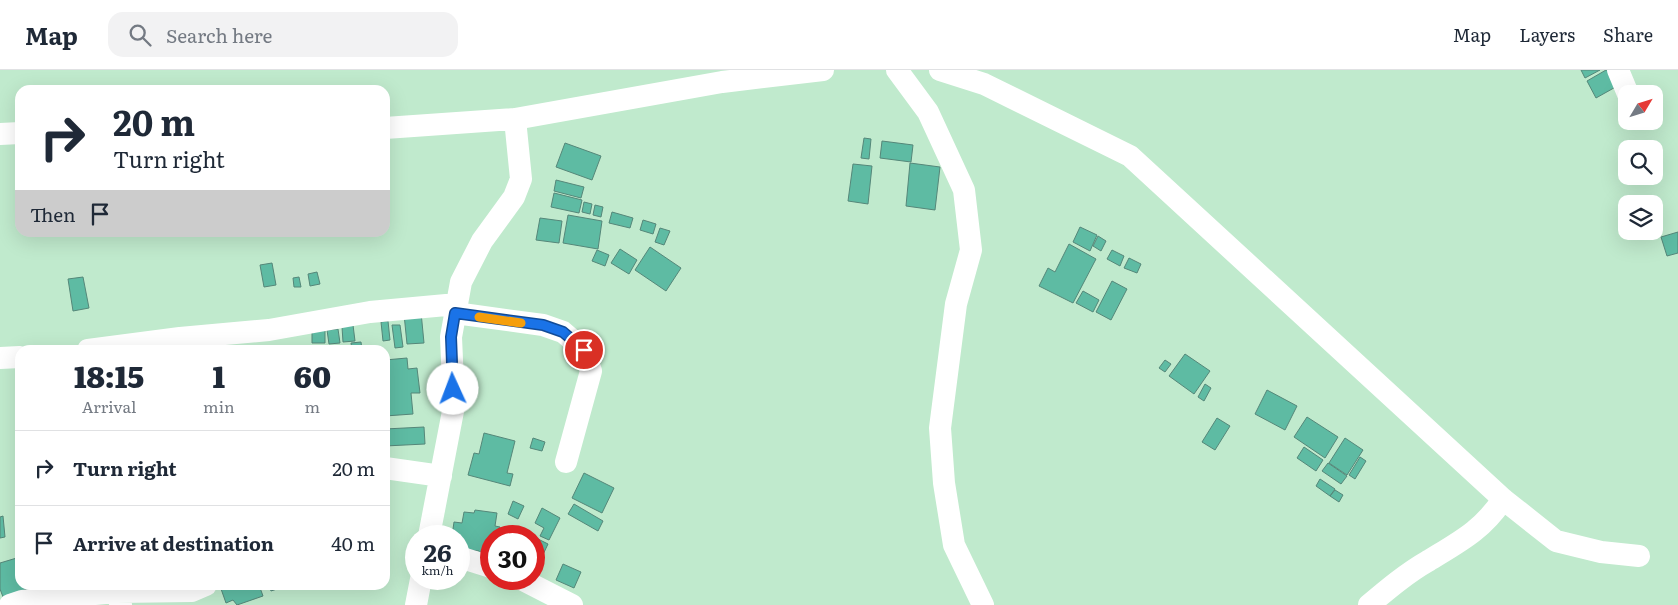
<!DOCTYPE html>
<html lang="en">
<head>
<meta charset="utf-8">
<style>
	:root { --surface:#fff; --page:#f2f2f3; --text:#1f2937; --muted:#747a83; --line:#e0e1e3 }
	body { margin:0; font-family:Literata,serif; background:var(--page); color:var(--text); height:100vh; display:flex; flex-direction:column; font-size:19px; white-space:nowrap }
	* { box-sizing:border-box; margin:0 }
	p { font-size:16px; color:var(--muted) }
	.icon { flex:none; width:28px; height:28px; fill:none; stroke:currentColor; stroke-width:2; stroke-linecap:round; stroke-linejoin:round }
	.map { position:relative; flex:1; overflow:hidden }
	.sheet { position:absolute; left:15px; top:275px; width:375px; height:245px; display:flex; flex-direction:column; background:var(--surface); border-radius:15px; box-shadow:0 5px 20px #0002 }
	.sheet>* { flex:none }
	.top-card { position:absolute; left:15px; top:15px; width:375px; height:152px; border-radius:15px; box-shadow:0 5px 20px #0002; background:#fff; color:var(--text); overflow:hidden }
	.needle { width:32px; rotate:52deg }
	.fabs { position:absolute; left:1618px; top:15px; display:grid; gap:10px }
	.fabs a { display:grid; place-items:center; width:45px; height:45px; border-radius:10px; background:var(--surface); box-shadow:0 5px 20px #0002; font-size:25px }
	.speed { position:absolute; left:405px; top:455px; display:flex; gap:10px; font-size:25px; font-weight:700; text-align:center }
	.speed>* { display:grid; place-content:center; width:65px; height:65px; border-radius:50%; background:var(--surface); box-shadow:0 5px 20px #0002; line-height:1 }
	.speed small { font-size:12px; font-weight:400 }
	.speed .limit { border:8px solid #d22; background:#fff; color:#111 }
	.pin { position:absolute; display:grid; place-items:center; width:42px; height:42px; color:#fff; margin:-21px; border:2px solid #fff; border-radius:50%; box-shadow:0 1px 5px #0007 }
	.me { position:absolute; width:55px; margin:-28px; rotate:358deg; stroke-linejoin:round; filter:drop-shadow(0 0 4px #0008) }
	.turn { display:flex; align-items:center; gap:18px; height:105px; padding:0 15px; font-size:22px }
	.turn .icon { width:65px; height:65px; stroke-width:2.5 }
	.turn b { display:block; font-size:35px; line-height:42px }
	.then { display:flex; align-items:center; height:48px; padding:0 15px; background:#0003; gap:10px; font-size:19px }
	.eta { display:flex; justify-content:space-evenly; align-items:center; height:85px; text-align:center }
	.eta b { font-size:30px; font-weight:800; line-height:35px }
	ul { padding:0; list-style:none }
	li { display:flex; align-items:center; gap:15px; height:75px; padding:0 15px; border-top:1px solid var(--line) }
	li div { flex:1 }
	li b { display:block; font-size:19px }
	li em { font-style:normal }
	header { display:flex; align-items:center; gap:30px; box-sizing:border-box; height:70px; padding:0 25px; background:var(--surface); border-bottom:1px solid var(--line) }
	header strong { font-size:24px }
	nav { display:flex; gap:28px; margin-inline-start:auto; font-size:18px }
	.search { width:350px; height:45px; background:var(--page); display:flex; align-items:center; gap:12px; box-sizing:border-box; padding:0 18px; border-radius:15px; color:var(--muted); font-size:19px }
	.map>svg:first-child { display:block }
</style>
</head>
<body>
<header>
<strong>Map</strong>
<div class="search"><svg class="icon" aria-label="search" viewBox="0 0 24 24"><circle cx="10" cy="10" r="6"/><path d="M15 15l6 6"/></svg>Search here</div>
<nav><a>Map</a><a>Layers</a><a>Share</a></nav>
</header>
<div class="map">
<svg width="1678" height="535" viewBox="0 0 1678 535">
	<rect width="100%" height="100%" fill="#c0eacd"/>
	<!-- building -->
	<path fill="#5ebba3" stroke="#558779" d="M1581,0H1600L1585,8Z
		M1606,0H1614L1621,14L1596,28L1587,11Z
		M864,68L871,69L869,89L861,88Z
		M882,71L913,75L911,92L880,88Z
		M565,73L601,86L592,110L556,97Z
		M910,93L940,97L935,140L906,136Z
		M853,94L872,96L868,134L848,131Z
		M556,110L584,117L581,128L554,121Z
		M554,123L582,130L579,143L551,137Z
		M584,132L592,134L590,144L582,142Z
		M595,135L603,137L601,147L593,145Z
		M612,142L633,148L630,158L609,153Z
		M568,145L602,151L598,179L563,173Z
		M540,148L562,151L559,173L536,170Z
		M643,150L656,154L653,164L640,160Z
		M1080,157L1097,165L1090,181L1073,172Z
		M660,158L670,161L664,175L655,172Z
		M1678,162V183L1667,186L1661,167Z
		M1098,166L1106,171L1101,181L1093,176Z
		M1069,174L1096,189L1073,233L1039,216L1048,198L1055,202Z
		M650,177L681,198L666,221L635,200Z
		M620,179L637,190L629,204L611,193Z
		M597,180L609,185L605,196L592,191Z
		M1112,180L1124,186L1120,196L1107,189Z
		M1129,188L1141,194L1137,203L1124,198Z
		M272,193L276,215L264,217L260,195Z
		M317,202L320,214L310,216L308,204Z
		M83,207L89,238L73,241L68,209Z
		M299,207L301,217H294L293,208Z
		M1112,211L1127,219L1111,250L1096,242Z
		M1083,221L1099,230L1093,242L1076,233Z
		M421,242L424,273L407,274L404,244Z
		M388,251L390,270L383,271L381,252Z
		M353,255L355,271L343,272L342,257Z
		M392,255H400L403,277L395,278Z
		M312,259H325V273H312Z
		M338,259L340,273L329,274L327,260Z
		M361,272L362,280H352L351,273Z
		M1185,284L1210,301L1194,324L1169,306Z
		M407,288L408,299L417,298L420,323H411L413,344L385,346V290Z
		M1165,290L1171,294L1165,302L1159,298Z
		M1205,314L1211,318L1204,331L1198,327Z
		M1267,320L1297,336L1285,360L1255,344Z
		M1307,347L1338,367L1325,388L1294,367Z
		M1217,348L1230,356L1215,380L1202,372Z
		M424,357L425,374L385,376V359Z
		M484,363L515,371L507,403L513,404L510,416L468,405L474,383L479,384Z
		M533,368L545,372L542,381L530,378Z
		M1345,368L1363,380L1347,405L1329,393Z
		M1304,377L1323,390L1316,401L1297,388Z
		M1360,387L1366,391L1355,409L1349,405Z
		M1328,393L1347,406L1341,414L1322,401Z
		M584,403L614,418L602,443L572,428Z
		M1320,409L1335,419L1330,426L1316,416Z
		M1335,420L1343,425L1339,432L1330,426Z
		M513,431L524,436L518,449L508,444Z
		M574,434L603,451L598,461L568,444Z
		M542,438L560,448L549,470L540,466L544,458L535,453Z
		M475,440L497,443L495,456L500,457L499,466H491V487L479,485V481L459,479L461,468L452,466L454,452L462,453L464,442L474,443Z
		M3,446L5,467L0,468V447Z
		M534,467L548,474L538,495L534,492Z
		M20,487V515H29L30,518L3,527L0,519V493Z
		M563,494L581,502L574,518L556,510Z
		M259,515L263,526L237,535L233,530L226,533L220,516Z
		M269,515H289L271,521Z"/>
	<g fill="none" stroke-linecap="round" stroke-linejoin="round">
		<!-- minor -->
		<path stroke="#fff" stroke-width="22" d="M897,0L928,42L964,120L971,180L956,234L940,358L944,413L954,475L983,535
			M940,0L984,14L1130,86L1503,429L1556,471L1601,482L1639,486
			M1618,0L1628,24
			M385,58L515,49L722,12L823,0
			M0,64L20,63
			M455,243L543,255L563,262L584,280L591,301L566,392
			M88,280L180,268L269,260L370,242L457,234
			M0,288L20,287
			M385,398L441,406
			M429,466L454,336L451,267L461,212L482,171L514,127L521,109L515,49
			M459,487L491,497
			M521,509L572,535
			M114,515L116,522L192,521L206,515
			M10,535L22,531L116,522L121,535
			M416,535L421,509
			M1369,535C1388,519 1407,503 1428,491C1459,472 1483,460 1503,429"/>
	</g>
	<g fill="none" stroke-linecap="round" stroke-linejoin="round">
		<defs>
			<path id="route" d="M453,319L451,267L455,243L543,255L563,262L584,280"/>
		</defs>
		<!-- route casing -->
		<use href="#route" stroke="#114b97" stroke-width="12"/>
		<!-- route -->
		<use href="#route" stroke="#1a73e8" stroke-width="9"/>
		<!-- slow -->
		<path stroke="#f59e0b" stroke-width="9" d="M479,247L521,253"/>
	</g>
</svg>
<div class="fabs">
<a><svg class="needle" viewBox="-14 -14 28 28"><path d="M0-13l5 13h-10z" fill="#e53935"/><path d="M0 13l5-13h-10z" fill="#747a83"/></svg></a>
<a><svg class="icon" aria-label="search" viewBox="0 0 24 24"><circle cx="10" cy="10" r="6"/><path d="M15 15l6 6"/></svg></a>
<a><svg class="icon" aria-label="layers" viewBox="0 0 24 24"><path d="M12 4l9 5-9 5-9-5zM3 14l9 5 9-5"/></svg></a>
</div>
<div class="speed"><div>26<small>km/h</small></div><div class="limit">30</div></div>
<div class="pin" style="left:584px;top:280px;background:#d93025"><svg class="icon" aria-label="arrive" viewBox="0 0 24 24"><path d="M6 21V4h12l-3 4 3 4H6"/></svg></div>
<svg class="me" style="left:453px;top:319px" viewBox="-20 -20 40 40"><circle r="19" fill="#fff"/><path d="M0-13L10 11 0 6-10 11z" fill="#1a73e8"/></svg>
<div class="top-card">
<div class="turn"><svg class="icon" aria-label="right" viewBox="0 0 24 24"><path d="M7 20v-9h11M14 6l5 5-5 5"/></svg><div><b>20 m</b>Turn right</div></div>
<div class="then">Then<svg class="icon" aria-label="arrive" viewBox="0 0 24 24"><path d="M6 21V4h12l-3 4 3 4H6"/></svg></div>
</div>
<section class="sheet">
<div class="eta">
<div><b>18:15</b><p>Arrival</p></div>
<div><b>1</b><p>min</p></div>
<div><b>60</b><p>m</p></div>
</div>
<ul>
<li><svg class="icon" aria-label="right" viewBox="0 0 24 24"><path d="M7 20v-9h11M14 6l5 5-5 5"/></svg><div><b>Turn right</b></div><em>20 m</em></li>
<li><svg class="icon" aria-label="arrive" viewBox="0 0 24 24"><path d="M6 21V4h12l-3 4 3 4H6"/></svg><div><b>Arrive at destination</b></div><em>40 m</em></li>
</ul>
</section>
</div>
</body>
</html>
